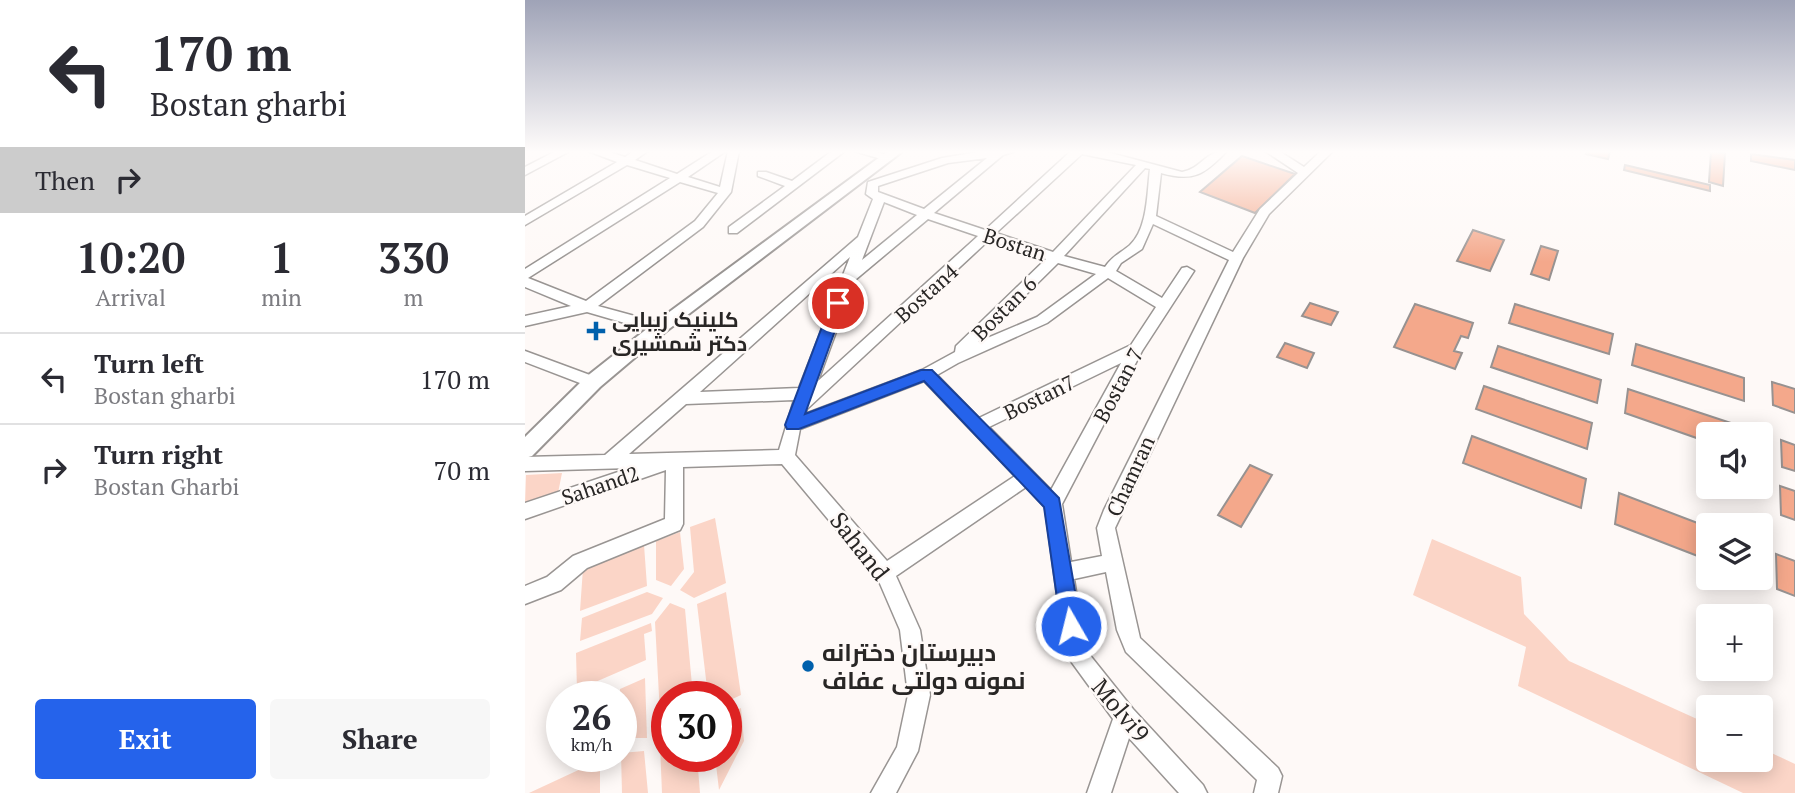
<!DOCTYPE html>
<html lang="en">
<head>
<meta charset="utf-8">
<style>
	:root { --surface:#fff; --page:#f7f7f7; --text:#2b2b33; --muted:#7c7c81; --line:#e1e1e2; --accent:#2563eb }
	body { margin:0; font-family:"PT Serif",Cairo,serif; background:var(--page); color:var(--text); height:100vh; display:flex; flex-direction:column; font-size:26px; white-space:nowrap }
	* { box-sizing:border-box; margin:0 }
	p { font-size:23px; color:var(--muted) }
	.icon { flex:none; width:38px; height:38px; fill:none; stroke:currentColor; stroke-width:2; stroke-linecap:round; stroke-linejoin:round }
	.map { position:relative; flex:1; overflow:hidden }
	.details { display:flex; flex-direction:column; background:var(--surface); width:525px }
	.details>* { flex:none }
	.top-card { background:#fff; color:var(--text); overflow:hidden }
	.buttons { position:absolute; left:1171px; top:422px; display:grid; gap:14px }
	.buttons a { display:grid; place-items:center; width:77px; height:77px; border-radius:7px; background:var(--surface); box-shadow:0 4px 18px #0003; font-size:35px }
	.speed { position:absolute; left:21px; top:681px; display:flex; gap:14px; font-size:35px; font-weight:700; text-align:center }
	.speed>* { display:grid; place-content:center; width:91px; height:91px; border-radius:50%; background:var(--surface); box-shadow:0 4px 18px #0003; line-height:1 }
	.speed small { font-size:18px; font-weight:400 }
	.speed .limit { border:10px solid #d22; background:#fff; color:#111 }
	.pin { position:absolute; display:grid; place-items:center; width:60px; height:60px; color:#fff; margin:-30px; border:4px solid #fff; border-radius:50%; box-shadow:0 2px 7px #0007 }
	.me { position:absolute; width:77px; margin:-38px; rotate:352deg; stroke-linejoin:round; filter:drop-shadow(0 0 5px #0008) }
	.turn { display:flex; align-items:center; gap:24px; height:147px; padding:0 35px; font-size:32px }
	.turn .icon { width:91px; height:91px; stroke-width:2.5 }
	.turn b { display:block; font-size:49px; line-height:60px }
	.then { display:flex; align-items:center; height:66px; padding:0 35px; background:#0003; gap:14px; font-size:26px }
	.eta { display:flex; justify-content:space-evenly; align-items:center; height:119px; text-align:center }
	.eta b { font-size:42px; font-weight:700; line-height:49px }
	.action { display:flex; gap:14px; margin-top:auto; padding:14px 35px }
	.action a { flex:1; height:80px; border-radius:7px; background:var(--accent); color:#fff; font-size:28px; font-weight:700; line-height:80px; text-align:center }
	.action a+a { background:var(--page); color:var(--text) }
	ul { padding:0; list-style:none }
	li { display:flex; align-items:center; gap:21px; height:91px; padding:0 35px; border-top:2px solid var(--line) }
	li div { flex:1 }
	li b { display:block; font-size:26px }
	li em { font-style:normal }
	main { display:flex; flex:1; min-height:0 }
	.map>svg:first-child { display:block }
</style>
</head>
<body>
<main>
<section class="details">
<div class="top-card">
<div class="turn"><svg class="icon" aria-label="left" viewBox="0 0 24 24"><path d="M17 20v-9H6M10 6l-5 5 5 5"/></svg><div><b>170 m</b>Bostan gharbi</div></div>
<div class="then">Then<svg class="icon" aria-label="right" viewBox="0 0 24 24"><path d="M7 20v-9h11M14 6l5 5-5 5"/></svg></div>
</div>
<div class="eta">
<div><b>10:20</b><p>Arrival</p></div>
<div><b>1</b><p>min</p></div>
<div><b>330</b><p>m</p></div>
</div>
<ul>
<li><svg class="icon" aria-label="left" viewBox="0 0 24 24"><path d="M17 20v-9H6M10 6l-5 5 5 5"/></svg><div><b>Turn left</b><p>Bostan gharbi</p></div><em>170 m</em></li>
<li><svg class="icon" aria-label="right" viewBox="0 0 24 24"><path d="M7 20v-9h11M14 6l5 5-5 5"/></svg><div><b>Turn right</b><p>Bostan Gharbi</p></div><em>70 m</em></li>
</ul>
<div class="action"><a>Exit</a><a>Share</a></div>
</section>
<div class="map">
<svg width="1270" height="793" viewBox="0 0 1270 793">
	<rect width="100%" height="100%" fill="#fef9f7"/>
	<!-- green -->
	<path fill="#fbd5c7" d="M37,473L33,493L0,504L1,475Z
		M190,518L201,583L169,598L155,590L169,572L165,527Z
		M155,532L159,569L146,586L131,580V541Z
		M907,539L996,577L999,614L1044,661L1183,724V760H1236V748L1270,764V793H1218L993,686L1001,647L888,595Z
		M119,545L122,586L55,611L58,568Z
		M122,592L138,598L127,614L55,641L57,618Z
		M201,592L216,695L201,702V696H183L172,604Z
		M145,603L160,609L168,696H142V730L136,733L130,622Z
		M126,623L127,631L119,634L121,660L52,690L51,653Z
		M120,678L122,738H96L95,689Z
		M216,708L219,741L194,790L190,756H201V715Z
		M142,742V756H172L175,793H137L135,745Z
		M119,751L123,793H97L96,753Z
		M75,760V793H4Z"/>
	<!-- building -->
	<path fill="#f4a88b" stroke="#979291" stroke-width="2" d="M1062,151H1085L1083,159L1061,154Z
		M1186,151L1200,153L1198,186L1184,182Z
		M1226,154L1270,160V170L1226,161Z
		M717,156L770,174L730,213L675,192Z
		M1100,165L1185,185V191L1099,170Z
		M948,230L979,240L965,271L932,261Z
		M1016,246L1033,251L1024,280L1006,274Z
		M785,303L813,312L806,325L777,316Z
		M890,304L948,323L943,338L936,336L929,351L937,353L930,369L869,347Z
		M990,304L1088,334L1084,354L984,323Z
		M760,343L789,353L782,368L752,357Z
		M1111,344L1219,378V401L1107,365Z
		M973,346L1076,380L1072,403L966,367Z
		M1247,382L1270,389V413L1248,405Z
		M959,386L1067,423L1062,449L951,409Z
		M1103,389L1218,427V434H1183V442L1100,413Z
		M947,436L1061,479L1056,508L938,463Z
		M1256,440L1270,445V471L1257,467Z
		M725,465L747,475L716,527L693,515Z
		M1255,486L1270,491V520L1256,515Z
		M1094,493L1183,527V560L1090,524Z
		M1251,554L1270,561V596L1252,589Z"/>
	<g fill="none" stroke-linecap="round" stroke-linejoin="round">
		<defs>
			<path id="minor" d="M31,151H45L0,175V167Z
				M63,151H81L100,157L109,151H123L110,160L152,174L188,151H201L163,177L195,187L203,151H214L206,192L178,227L73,306L139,324L141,328L139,332L134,333L62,312L0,326V316L46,306L0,287V269L145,178L102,165L0,225V216L92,162ZM155,182L193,193L170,221L61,301L3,278Z
				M307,151H320L212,233H204V227L260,186L233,176V172H241L267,181Z
				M329,151H350L369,158L363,161Z
				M459,151H491L478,155L409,213L460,230L546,151H578L657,172C678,168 679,151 702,151C679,175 668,182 636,173L631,216L708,252L735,209L773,173L740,151H754L779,167L796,151H808L744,214L718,258L590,528L615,638L753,768L757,776L753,793H729L732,780L601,652L592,630L581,572L549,579L560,649L608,709L678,785L682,793H654L604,738L586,793H562L588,719L540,653L520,507L501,487L371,576L395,630L405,695L393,751L371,793H346L372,747L383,695L375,630L353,579L257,464L158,467V524L155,530L62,568L36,590L0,604V586L22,577L48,556L140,519L141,470L0,519V503L105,468L0,471V457L80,455L333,237L348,199L341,194L343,182L417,158ZM557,154L611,165L528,252L471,233ZM462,158L399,209L353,192V186L423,163ZM620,168L625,169C622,192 623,228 605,245C596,253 587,256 580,267L539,256ZM359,202L392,215L337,260ZM403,219L453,236L293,381L330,280ZM628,224L704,260L579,510L572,528L577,556L546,562L537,504L617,351L669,271L662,267L657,268L637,298L591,271L596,263L617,249ZM464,240L521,259L431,346L430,352L397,370L280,414L282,409ZM325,257L274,388L175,392ZM533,263L571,274L512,317L453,342ZM583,278L631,307L606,345L454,418L412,375L433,363L522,323ZM596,363L526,490L464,427ZM399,381L490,476L362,561L270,455L275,429ZM269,400L254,450L104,454L161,404Z
				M0,351L73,378L76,382L68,388L0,362Z"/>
			<path id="tertiary" d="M363,151H378L140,332L75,387L7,456L0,458V437L61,377L128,324Z"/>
		</defs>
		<!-- minor casing -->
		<use href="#minor" stroke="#999593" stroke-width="3"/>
		<!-- tertiary casing -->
		<use href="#tertiary" stroke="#999593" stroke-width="4"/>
		<!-- minor -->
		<use href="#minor" fill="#fff" fill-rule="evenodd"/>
		<!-- tertiary -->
		<use href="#tertiary" fill="#fff" fill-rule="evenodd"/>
	</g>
	<!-- sky -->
	<linearGradient id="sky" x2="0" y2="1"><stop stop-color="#9fa3b7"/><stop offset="0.58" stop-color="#fffcfb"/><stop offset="1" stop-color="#fffcfb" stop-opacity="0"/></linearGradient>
	<rect width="1270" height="262" fill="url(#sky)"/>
	<!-- route -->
	<path fill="#2563eb" stroke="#184099" stroke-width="2" d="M313,299L320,303L280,414L396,370H407L534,498L556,626L553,633L546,636L539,633L536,626L519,507L399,381L274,429H262L260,425L306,303Z"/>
	<!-- markers -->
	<g fill="#0060ac" stroke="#fef9f7" stroke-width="2.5">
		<path d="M67.5 320.5h7v7h7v7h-7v7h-7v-7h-7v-7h7z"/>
		<circle cx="283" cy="666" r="7"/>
	</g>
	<g text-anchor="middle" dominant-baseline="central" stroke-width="5" stroke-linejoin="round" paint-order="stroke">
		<!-- street labels -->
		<g font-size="21" fill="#282625" stroke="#fef9f7">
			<text transform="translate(490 244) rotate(18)">Bostan</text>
			<text transform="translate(401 293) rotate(-42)">Bostan4</text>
			<text transform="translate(479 308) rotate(-45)">Bostan 6</text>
			<text transform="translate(593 385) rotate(-62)">Bostan 7</text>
			<text transform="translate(514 397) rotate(-26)">Bostan7</text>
			<text transform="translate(605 476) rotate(-65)">Chamran</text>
			<text transform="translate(75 485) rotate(-19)">Sahand2</text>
		</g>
		<!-- poi labels -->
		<g font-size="21" font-weight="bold" fill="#282625" stroke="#fef9f7" text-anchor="start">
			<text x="87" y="319">کلینیک زیبایی<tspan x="87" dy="24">دکتر شمشیری</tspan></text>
		</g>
		<!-- near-street labels -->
		<g font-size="24" fill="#282625" stroke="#fef9f7">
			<text transform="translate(335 546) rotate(52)">Sahand</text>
			<text transform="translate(596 710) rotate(50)">Molvi9</text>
		</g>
		<!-- near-poi labels -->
		<g font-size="24" font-weight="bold" fill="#282625" stroke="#fef9f7" text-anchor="start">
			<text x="297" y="652">دبیرستان دخترانه<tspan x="297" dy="28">نمونه دولتی عفاف</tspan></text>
		</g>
	</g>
</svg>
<div class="buttons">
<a><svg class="icon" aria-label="sound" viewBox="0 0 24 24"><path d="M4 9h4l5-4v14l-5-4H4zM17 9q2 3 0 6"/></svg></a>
<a><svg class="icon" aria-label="layers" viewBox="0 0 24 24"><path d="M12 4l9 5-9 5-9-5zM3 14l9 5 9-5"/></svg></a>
<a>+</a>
<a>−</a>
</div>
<div class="speed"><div>26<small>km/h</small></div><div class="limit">30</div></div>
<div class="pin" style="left:313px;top:303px;background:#d93025"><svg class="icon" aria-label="arrive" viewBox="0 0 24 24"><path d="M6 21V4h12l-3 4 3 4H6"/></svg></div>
<svg class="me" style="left:546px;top:626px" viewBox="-20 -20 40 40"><circle r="17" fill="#2563eb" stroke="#fff" stroke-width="3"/><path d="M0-11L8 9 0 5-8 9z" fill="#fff"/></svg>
</div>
</main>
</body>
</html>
